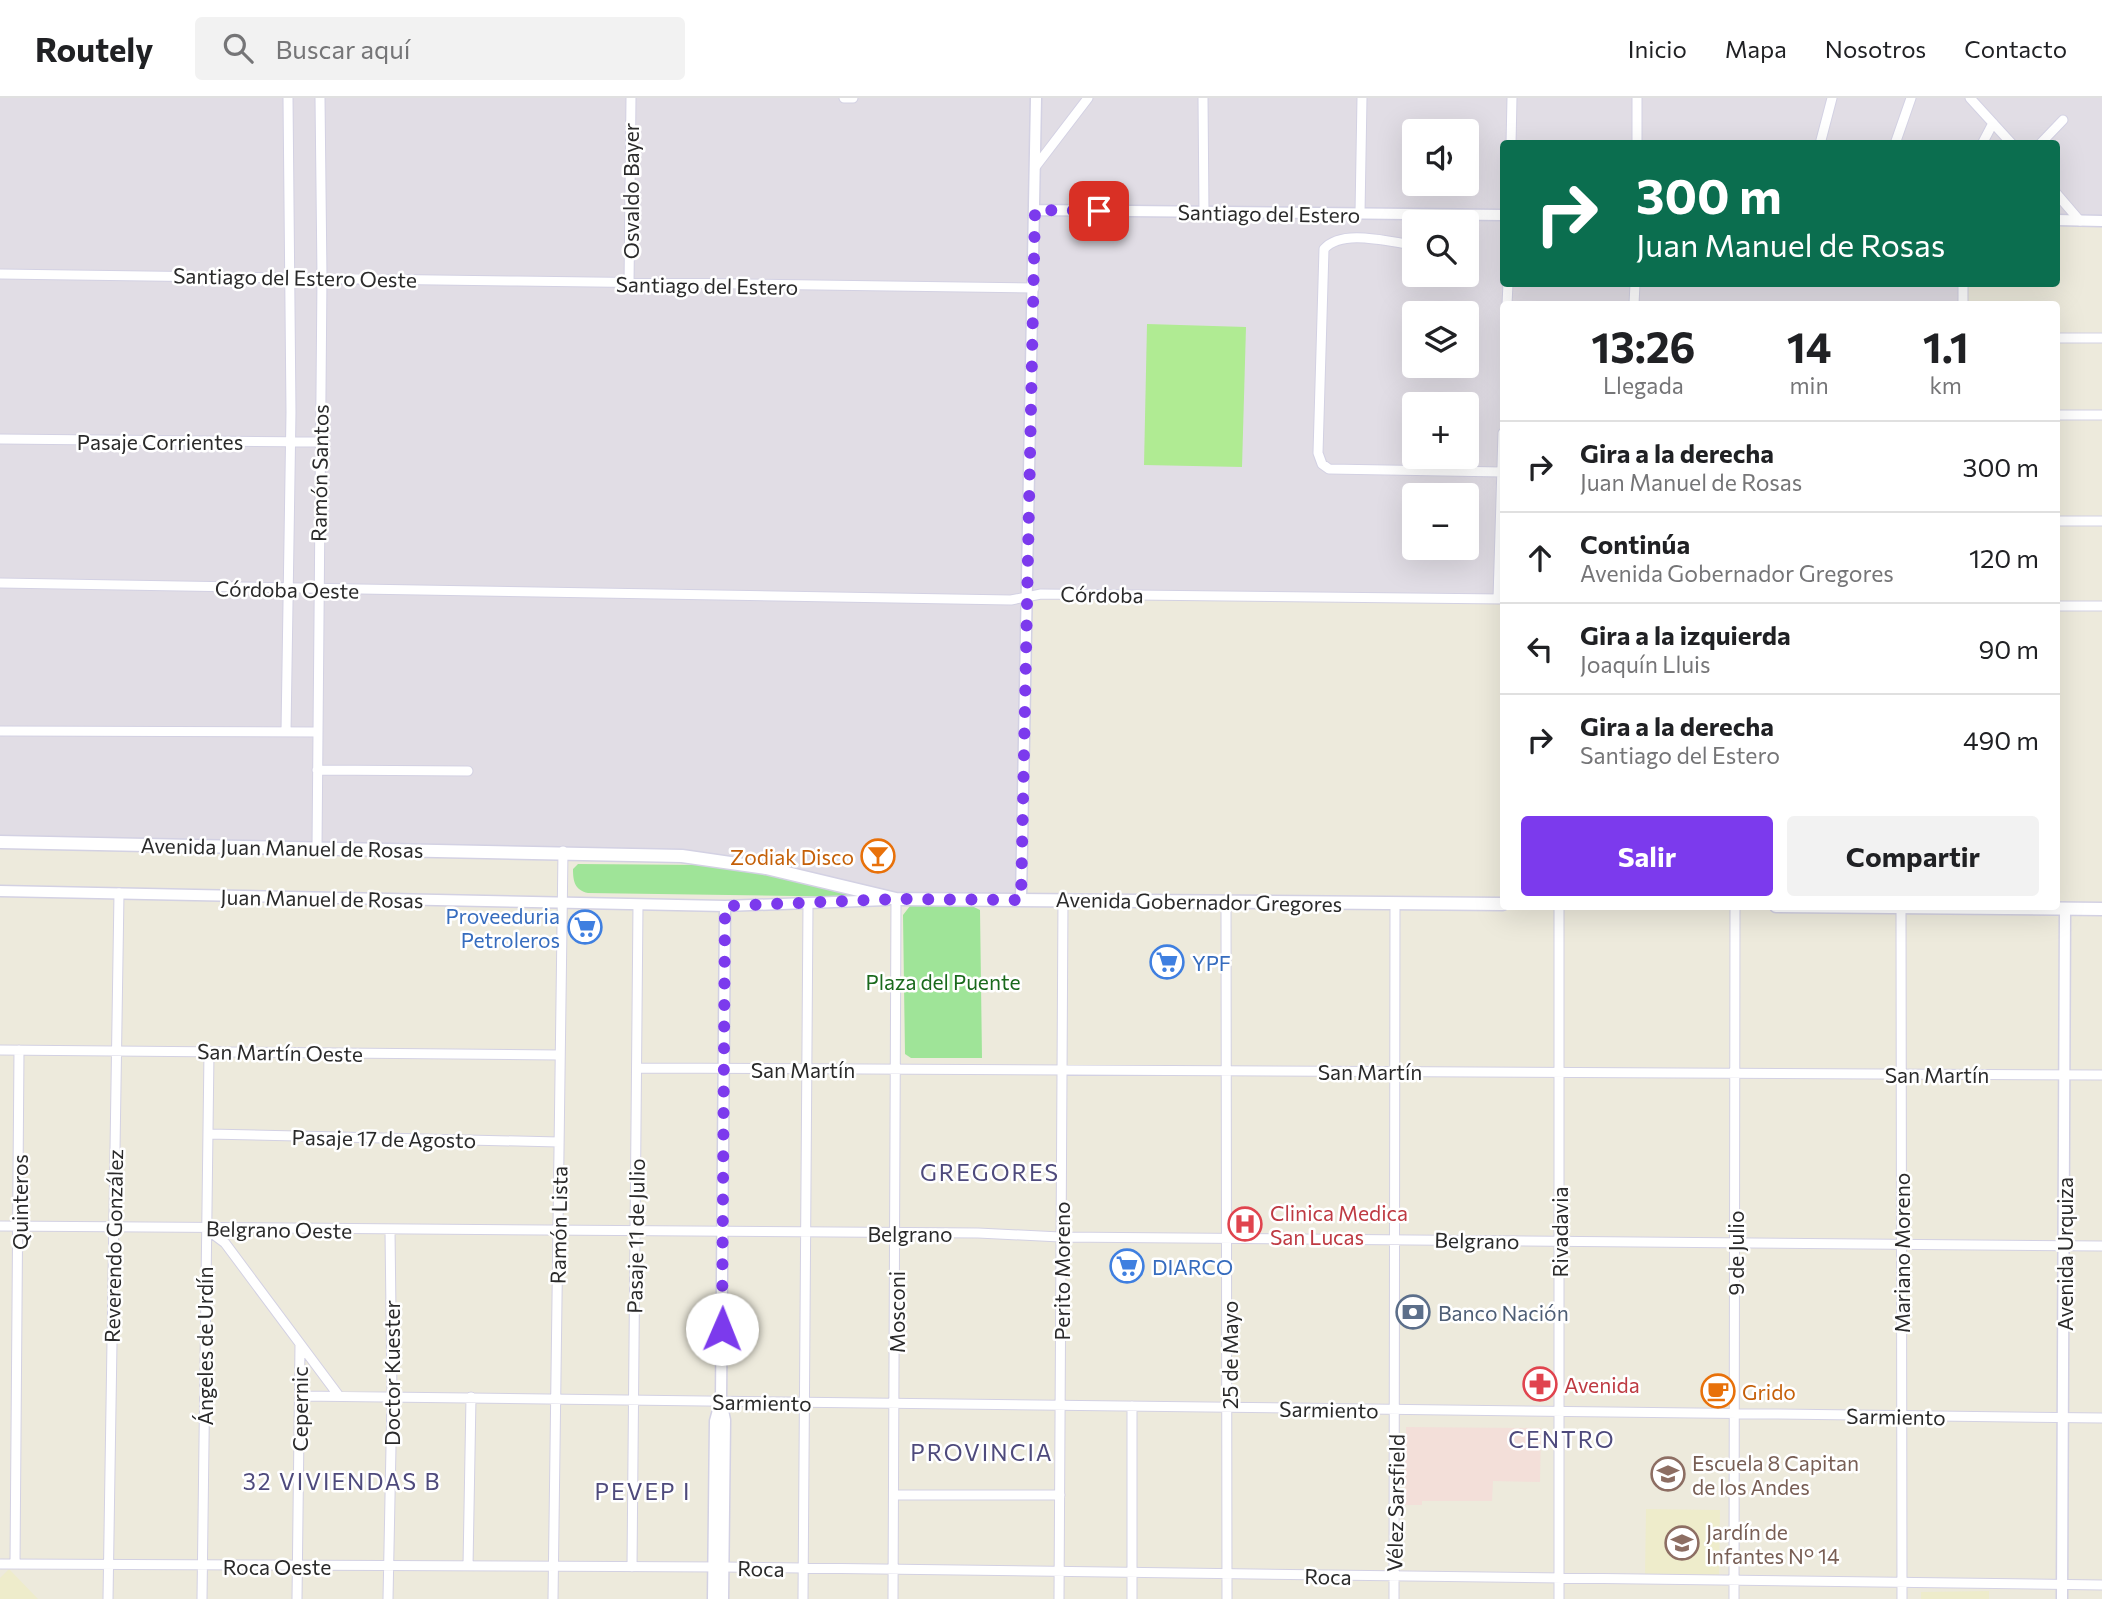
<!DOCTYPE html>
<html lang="es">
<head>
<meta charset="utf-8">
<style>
	:root { --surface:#fff; --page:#f2f2f2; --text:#202124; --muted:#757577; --line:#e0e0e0; --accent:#7c3aed }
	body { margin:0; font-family:Commissioner,sans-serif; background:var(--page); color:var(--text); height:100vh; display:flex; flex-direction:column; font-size:26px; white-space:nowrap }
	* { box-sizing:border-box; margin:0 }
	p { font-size:23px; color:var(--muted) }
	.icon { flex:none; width:38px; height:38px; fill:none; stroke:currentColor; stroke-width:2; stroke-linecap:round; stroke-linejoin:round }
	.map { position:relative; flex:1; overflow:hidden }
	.side { position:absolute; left:1500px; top:203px; width:560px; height:609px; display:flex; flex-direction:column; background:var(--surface); border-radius:7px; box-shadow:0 7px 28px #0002 }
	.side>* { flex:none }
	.banner { position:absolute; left:1500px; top:42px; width:560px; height:147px; border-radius:7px; box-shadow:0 7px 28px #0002; background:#0b6e4f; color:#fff; overflow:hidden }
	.buttons { position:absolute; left:1402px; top:21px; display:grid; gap:14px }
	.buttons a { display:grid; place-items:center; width:77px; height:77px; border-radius:7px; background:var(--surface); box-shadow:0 7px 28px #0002; font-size:35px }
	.pin { position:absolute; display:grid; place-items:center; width:60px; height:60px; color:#fff; margin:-30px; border-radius:14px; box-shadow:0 4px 10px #0006 }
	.me { position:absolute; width:77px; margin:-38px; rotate:1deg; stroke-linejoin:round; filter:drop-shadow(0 0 5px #0008) }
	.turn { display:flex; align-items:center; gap:24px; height:147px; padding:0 21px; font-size:32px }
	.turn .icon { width:91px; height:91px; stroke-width:2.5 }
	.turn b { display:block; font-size:49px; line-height:60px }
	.eta { display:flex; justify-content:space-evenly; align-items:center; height:119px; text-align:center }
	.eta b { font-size:42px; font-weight:700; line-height:49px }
	.button { display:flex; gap:14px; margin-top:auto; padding:14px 21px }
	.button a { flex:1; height:80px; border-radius:7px; background:var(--accent); color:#fff; font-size:28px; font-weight:700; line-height:80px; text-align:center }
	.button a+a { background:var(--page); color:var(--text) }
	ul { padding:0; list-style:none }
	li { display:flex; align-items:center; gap:21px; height:91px; padding:0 21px; border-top:2px solid var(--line) }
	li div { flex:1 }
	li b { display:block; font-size:26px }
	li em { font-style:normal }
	header { display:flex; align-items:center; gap:42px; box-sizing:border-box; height:98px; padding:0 35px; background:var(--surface); border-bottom:2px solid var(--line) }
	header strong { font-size:33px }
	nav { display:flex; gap:38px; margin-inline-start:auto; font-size:24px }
	.search { width:490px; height:63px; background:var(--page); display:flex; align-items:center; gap:18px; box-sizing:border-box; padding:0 24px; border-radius:7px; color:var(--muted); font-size:26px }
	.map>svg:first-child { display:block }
</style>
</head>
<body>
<header>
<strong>Routely</strong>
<div class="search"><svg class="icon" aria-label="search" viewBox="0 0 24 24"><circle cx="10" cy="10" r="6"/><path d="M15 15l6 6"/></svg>Buscar aquí</div>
<nav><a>Inicio</a><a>Mapa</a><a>Nosotros</a><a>Contacto</a></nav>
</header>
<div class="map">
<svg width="2102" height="1501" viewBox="0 0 2102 1501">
	<rect width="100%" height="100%" fill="#edeadc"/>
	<!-- industrial -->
	<path fill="#e1dde5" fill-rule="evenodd" d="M0,0H2102V123L2056,122V46H1503V186H1963V206H1503V501L1028,499L1021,802L896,801L724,763L0,744ZM1414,33H1466V86H1414ZM1414,124H1466V177H1414ZM1414,215H1466V268H1414ZM1414,306H1466V359H1414ZM1414,397H1466V450H1414Z"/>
	<!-- education -->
	<path fill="#eeeccb" d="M1646,1411L1720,1412L1719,1480L1645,1479Z
		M9,1471L38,1501H0V1480Z
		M1989,1493V1501H1921V1494Z"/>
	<!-- medical -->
	<path fill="#f3dfd9" d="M1406,1329L1541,1330L1540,1384L1493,1383L1492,1403H1422V1407H1405Z"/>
	<!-- green -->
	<path fill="#9fe498" d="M578,766L705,767L748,772L856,795L859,799L588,795C575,792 573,784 573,771Z
		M919,807H970L980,812L982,960H911L905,956L903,817L910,808Z"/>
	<!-- pitch -->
	<path fill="#b0eb93" d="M1147,226L1246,229L1242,369L1144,367Z"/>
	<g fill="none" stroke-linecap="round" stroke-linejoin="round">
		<defs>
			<path id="minor" d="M844,0H853
				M1203,0L1204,114
				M1970,0L2012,46
				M1511,46L1512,0
				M1637,46V0
				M1820,46L1832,0
				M1895,46L1911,0
				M1982,46L1993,25
				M2040,46L2063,22
				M1036,68L1088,0
				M2056,95L2080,123
				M1360,115L1362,0
				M1414,147C1389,144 1342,130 1324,151L1318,355L1322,366L1329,371L1502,374
				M0,176C345,179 689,187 1034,190
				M629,187L631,0
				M1507,206L1508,186
				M1634,206L1635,186
				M1963,206V186
				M2056,240H2102
				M2056,317H2102
				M0,341L320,344
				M2056,423H2102
				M0,485L1011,502L1041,496L1503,501
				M1498,501L1503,335
				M2056,508H2102
				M0,633L318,634
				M286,634L291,314L288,0
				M317,672L468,673
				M317,750L322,179L320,0
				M1226,804L1227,1501
				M1559,808V1501
				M1901,810L1902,1501
				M0,952L560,957
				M637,970L2102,977
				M208,1036L559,1044
				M0,1128L978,1135L1060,1139L2102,1148
				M205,1130L225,1145L339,1298
				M300,1298L2102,1320
				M894,1397H1060
				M0,1466L723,1469L2102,1487
				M15,1466L19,952
				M468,1468L471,1299
				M632,1469L638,807
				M108,1501L119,795
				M202,1501L209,954
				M297,1501L300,1247
				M388,1501L392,1298L390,1132
				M553,1501L563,753
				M803,1501L808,807
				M893,1501L896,801
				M1059,1501L1063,802
				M1132,1501V1308
				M1394,1501L1395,805
				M1734,1501L1735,808"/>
			<path id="tertiary" d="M1035,112L1503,117
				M2056,122L2102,123
				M0,793L725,808L887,802
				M1021,802L1036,0
				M713,1501L715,1323L720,1305
				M723,1501L725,1322L721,1303L725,808
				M2062,1501L2065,811"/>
			<path id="secondary" d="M0,744L682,758L766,770L896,801L1503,806
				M1776,808L2102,811"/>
		</defs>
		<!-- minor casing -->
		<use href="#minor" stroke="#d3d1e3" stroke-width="11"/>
		<!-- tertiary casing -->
		<use href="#tertiary" stroke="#d3d1e3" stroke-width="13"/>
		<!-- secondary casing -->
		<use href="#secondary" stroke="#d3d1e3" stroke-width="15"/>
		<!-- minor -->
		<use href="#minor" stroke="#fff" stroke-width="9"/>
		<!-- tertiary -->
		<use href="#tertiary" stroke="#fff" stroke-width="10"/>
		<!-- secondary -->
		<use href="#secondary" stroke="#fff" stroke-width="12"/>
	</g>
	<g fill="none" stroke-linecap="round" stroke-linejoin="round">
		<!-- route -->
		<path stroke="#7c3aed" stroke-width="12" stroke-dasharray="0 21.6" d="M722,1231L725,808L896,801L1021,802L1035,112L1099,113"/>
	</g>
	<!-- icons -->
	<defs>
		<symbol id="bar-ring" viewBox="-11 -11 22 22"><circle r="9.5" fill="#fff" stroke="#e8710a" stroke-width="1.5"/><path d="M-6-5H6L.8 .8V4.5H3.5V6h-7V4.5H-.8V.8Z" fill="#e8710a"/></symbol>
		<symbol id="supermarket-ring" viewBox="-11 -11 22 22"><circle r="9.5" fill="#fff" stroke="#3f7fe0" stroke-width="1.5"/><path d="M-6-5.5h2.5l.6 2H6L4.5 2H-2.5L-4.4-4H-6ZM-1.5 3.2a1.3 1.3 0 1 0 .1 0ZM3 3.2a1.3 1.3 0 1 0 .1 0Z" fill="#3f7fe0"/></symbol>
		<symbol id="hospital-ring" viewBox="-11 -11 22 22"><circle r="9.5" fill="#fff" stroke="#e0444e" stroke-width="1.5"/><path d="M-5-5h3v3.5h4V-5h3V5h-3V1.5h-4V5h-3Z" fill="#e0444e"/></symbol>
		<symbol id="bank-ring" viewBox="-11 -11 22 22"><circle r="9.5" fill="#fff" stroke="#5c6f8a" stroke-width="1.5"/><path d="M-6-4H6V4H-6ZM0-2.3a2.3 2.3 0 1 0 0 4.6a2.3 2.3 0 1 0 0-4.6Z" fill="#5c6f8a"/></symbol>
		<symbol id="pharmacy-ring" viewBox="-11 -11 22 22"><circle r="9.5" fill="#fff" stroke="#e0444e" stroke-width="1.5"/><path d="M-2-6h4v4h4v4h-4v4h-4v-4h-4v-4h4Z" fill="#e0444e"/></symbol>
		<symbol id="cafe-ring" viewBox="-11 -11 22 22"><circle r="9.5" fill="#fff" stroke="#e8710a" stroke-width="1.5"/><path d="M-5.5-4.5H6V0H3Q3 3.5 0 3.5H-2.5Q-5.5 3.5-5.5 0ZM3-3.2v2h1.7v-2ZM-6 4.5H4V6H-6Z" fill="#e8710a"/></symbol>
		<symbol id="school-ring" viewBox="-11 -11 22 22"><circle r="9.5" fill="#fff" stroke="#8d6e63" stroke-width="1.5"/><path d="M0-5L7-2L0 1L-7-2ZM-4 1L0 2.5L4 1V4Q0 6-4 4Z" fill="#8d6e63"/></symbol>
	</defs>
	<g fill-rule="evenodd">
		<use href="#bar-ring" x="859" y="739" width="38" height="38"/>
		<use href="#supermarket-ring" x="566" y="810" width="38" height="38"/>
		<use href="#supermarket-ring" x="1148" y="845" width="38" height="38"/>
		<use href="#hospital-ring" x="1226" y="1107" width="38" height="38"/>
		<use href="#supermarket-ring" x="1108" y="1149" width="38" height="38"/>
		<use href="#bank-ring" x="1394" y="1195" width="38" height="38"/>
		<use href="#pharmacy-ring" x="1521" y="1267" width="38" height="38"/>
		<use href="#cafe-ring" x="1699" y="1274" width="38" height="38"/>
		<use href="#school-ring" x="1649" y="1357" width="38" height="38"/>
		<use href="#school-ring" x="1663" y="1426" width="38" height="38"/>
	</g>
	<g text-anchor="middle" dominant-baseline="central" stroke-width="5" stroke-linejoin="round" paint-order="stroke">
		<!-- street labels -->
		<g font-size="21" fill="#2a2a2a" stroke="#fff">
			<text transform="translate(630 93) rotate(-90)">Osvaldo Bayer</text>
			<text transform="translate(1269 115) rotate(1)">Santiago del Estero</text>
			<text transform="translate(295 179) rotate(1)">Santiago del Estero Oeste</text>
			<text transform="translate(707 187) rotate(1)">Santiago del Estero</text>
			<text x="160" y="343">Pasaje Corrientes</text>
			<text transform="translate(319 375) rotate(-89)">Ramón Santos</text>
			<text transform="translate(287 491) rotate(1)">Córdoba Oeste</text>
			<text transform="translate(1102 496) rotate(1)">Córdoba</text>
			<text transform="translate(282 749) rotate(1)">Avenida Juan Manuel de Rosas</text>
			<text transform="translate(322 800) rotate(1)">Juan Manuel de Rosas</text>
			<text transform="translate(1199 803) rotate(1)">Avenida Gobernador Gregores</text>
			<text transform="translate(280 954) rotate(1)">San Martín Oeste</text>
			<text x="803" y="971">San Martín</text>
			<text x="1370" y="973">San Martín</text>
			<text x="1937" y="976">San Martín</text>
			<text transform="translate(384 1040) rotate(1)">Pasaje 17 de Agosto</text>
			<text transform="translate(19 1104) rotate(-90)">Quinteros</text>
			<text transform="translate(558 1127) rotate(-89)">Ramón Lista</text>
			<text transform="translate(279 1131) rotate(1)">Belgrano Oeste</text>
			<text transform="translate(1559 1134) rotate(-90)">Rivadavia</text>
			<text x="910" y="1135">Belgrano</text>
			<text transform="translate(635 1138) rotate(-89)">Pasaje 11 de Julio</text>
			<text transform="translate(1477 1142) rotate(1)">Belgrano</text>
			<text transform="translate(113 1148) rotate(-89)">Reverendo González</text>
			<text transform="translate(1735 1155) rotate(-90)">9 de Julio</text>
			<text transform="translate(1901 1155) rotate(-90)">Mariano Moreno</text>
			<text transform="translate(2064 1156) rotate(-90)">Avenida Urquiza</text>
			<text transform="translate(1061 1173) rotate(-90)">Perito Moreno</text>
			<text transform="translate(896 1214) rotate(-90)">Mosconi</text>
			<text transform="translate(204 1248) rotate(-90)">Ángeles de Urdín</text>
			<text transform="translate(1229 1257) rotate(-90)">25 de Mayo</text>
			<text transform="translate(391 1275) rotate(-90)">Doctor Kuester</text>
			<text transform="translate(762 1304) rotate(1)">Sarmiento</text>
			<text transform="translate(299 1311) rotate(-90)">Cepernic</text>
			<text transform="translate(1329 1311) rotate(1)">Sarmiento</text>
			<text transform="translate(1896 1318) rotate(1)">Sarmiento</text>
			<text transform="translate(1395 1405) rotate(-89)">Vélez Sarsfield</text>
			<text x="277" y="1468">Roca Oeste</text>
			<text transform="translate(761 1470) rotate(1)">Roca</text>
			<text transform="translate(1328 1478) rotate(1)">Roca</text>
		</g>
		<!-- food labels -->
		<g font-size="21" fill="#c56008" stroke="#fff" text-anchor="end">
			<text x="854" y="758">Zodiak Disco</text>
			<text x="1742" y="1293" text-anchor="start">Grido</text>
		</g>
		<!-- shop labels -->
		<g font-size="21" fill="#366cbe" stroke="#fff" text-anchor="start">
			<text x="560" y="817" text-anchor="end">Proveeduria<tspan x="560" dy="24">Petroleros</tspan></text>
			<text x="1192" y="864">YPF</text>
			<text x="1152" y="1168">DIARCO</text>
		</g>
		<!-- park labels -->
		<g font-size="21" fill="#19691c" stroke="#fff">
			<text x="943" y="883">Plaza del Puente</text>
		</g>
		<!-- health labels -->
		<g font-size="21" fill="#be3a42" stroke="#fff" text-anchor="start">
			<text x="1270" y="1114">Clinica Medica<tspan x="1270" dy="24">San Lucas</tspan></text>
			<text x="1564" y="1286">Avenida</text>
		</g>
		<!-- service labels -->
		<g font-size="21" fill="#4e5e75" stroke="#fff" text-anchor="start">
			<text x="1438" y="1214">Banco Nación</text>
		</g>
		<!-- education labels -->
		<g font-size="21" fill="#785e54" stroke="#fff" text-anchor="start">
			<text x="1692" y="1364">Escuela 8 Capitan<tspan x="1692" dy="24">de los Andes</tspan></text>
			<text x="1706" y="1433">Jardín de<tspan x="1706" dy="24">Infantes N° 14</tspan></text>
		</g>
		<!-- neighbourhood labels -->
		<g font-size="23" letter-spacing="2" fill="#4e4a7c" stroke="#fff">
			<text x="990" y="1074">GREGORES</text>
			<text x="1562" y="1341">CENTRO</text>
			<text x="982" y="1354">PROVINCIA</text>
			<text x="342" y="1383">32 VIVIENDAS B</text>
			<text x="643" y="1393">PEVEP I</text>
		</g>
	</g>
</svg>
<div class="buttons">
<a><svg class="icon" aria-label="sound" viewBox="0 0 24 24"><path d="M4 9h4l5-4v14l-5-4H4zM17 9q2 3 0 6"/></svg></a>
<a><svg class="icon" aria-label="search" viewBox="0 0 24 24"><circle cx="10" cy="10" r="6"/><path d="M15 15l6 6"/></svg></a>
<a><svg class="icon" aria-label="layers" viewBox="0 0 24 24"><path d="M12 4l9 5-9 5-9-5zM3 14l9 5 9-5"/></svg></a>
<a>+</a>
<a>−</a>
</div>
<div class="pin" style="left:1099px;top:113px;background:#d93025"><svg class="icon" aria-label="arrive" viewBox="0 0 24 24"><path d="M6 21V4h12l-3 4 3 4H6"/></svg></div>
<svg class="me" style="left:722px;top:1231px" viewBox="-20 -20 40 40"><circle r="19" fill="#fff"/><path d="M0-13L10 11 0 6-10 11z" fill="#7c3aed"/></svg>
<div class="banner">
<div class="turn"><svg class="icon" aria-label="right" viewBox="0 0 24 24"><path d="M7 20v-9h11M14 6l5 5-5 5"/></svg><div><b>300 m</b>Juan Manuel de Rosas</div></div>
</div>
<section class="side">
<div class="eta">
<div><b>13:26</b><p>Llegada</p></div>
<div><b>14</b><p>min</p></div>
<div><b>1.1</b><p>km</p></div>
</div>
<ul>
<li><svg class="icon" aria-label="right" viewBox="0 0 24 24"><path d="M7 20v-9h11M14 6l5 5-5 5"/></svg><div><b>Gira a la derecha</b><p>Juan Manuel de Rosas</p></div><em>300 m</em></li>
<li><svg class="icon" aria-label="ahead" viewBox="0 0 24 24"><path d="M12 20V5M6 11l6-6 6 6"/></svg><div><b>Continúa</b><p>Avenida Gobernador Gregores</p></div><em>120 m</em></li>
<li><svg class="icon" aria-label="left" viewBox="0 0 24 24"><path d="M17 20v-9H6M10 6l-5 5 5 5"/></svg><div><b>Gira a la izquierda</b><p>Joaquín Lluis</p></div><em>90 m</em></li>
<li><svg class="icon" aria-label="right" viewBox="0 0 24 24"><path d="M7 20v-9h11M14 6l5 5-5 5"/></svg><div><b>Gira a la derecha</b><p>Santiago del Estero</p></div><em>490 m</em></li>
</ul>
<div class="button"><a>Salir</a><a>Compartir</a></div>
</section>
</div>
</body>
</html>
